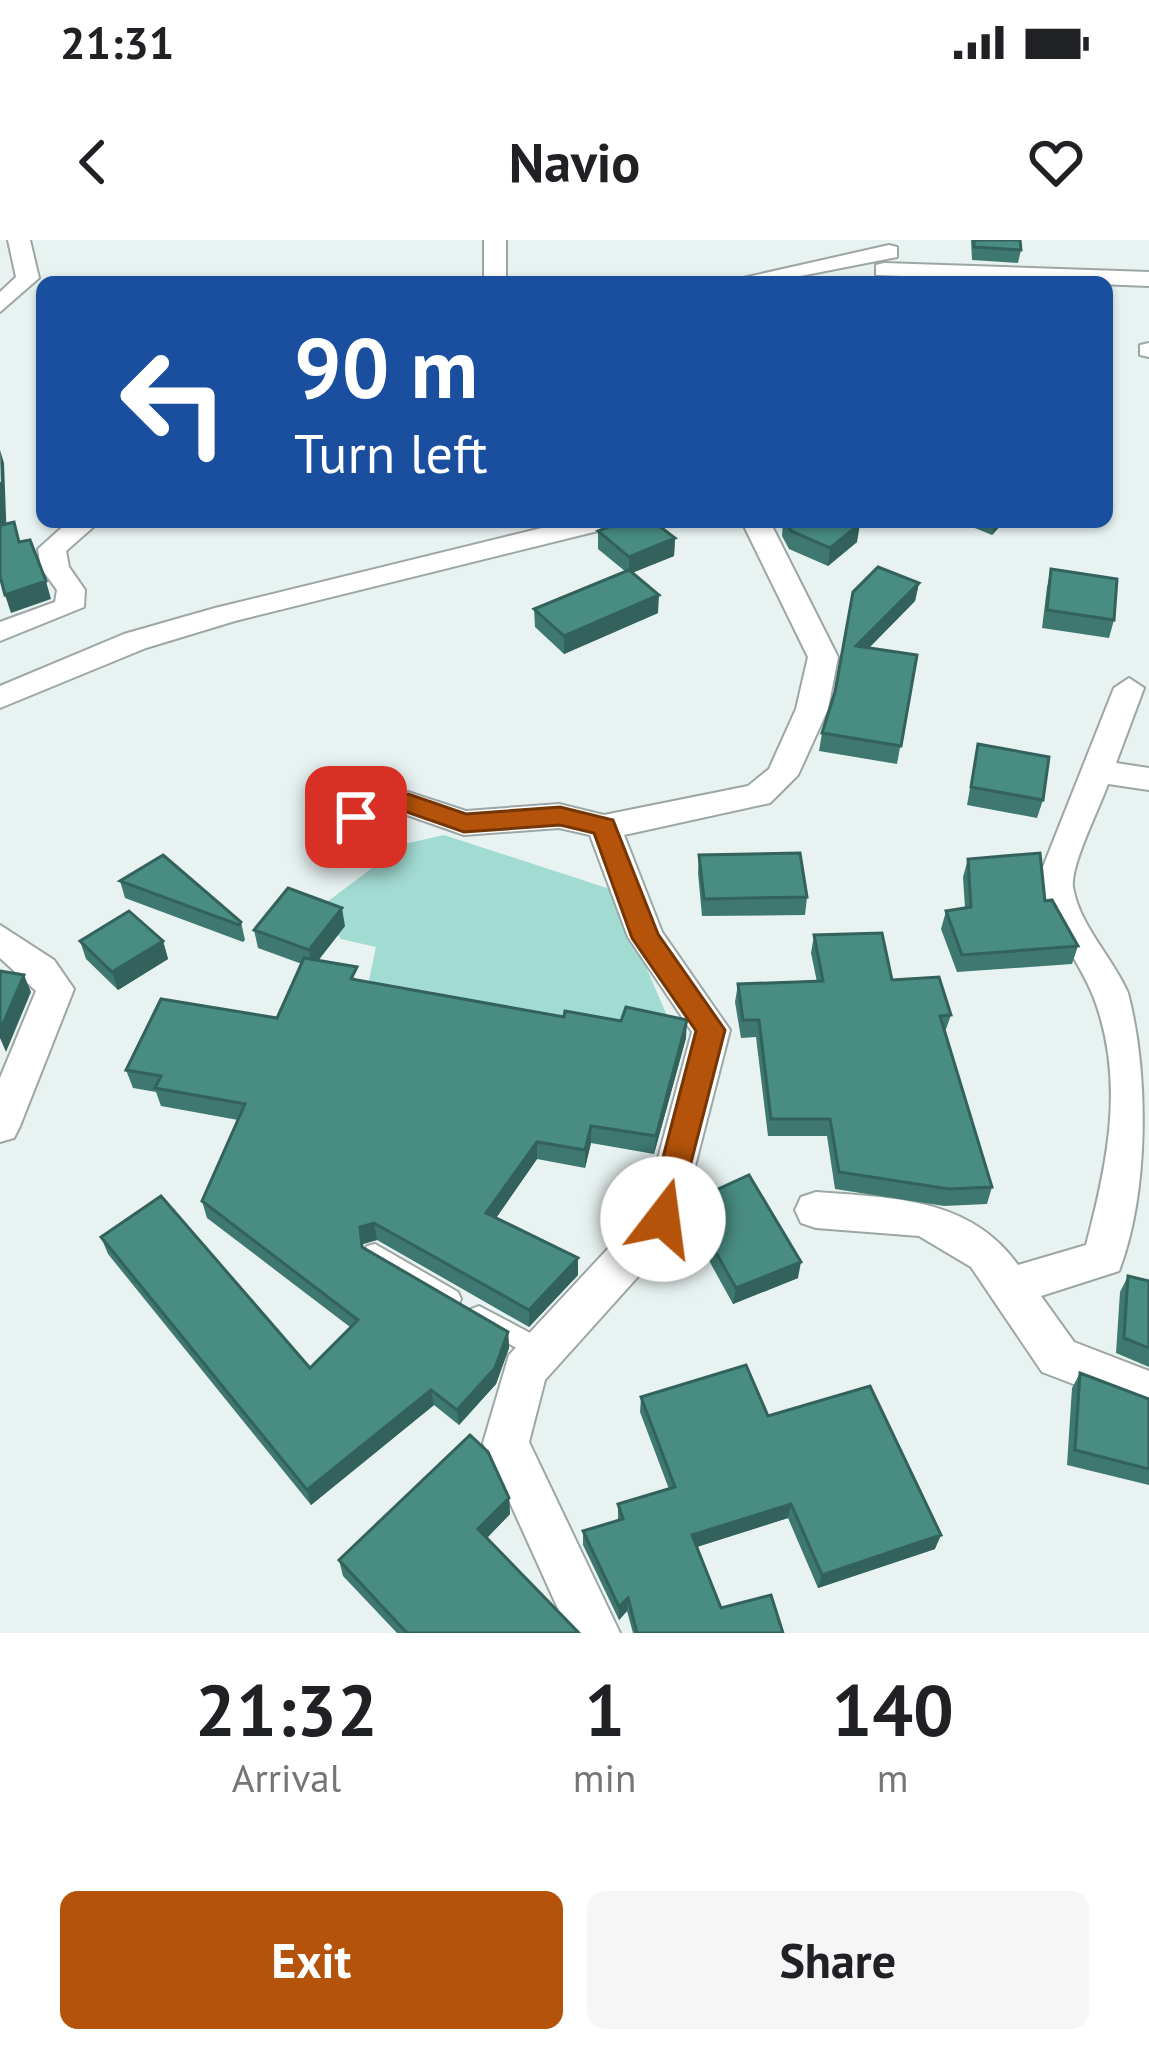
<!DOCTYPE html>
<html lang="en">
<head>
<meta charset="utf-8">
<style>
	:root { --surface:#fff; --page:#f6f6f6; --text:#202124; --muted:#757577; --accent:#b45309 }
	body { margin:0; font-family:"PT Sans",sans-serif; background:var(--page); color:var(--text); height:100vh; display:flex; flex-direction:column; font-size:45px; white-space:nowrap }
	* { box-sizing:border-box; margin:0 }
	p { font-size:39px; color:var(--muted) }
	.icon { flex:none; width:66px; height:66px; fill:none; stroke:currentColor; stroke-width:2; stroke-linecap:round; stroke-linejoin:round }
	.map { position:relative; height:1393px; overflow:hidden }
	.sheet { display:flex; flex-direction:column; background:var(--surface); flex:1 }
	.sheet>* { flex:none }
	.top-card { position:absolute; left:36px; top:36px; width:1077px; height:252px; border-radius:18px; box-shadow:0 3px 9px #0004; background:#1a4fa0; color:#fff; overflow:hidden }
	.pin { position:absolute; display:grid; place-items:center; width:102px; height:102px; color:#fff; margin:-51px; border-radius:24px; box-shadow:0 6px 18px #0006 }
	.me { position:absolute; width:132px; margin:-66px; rotate:15deg; stroke-linejoin:round; filter:drop-shadow(0 0 9px #0008) }
	.turn { display:flex; align-items:center; gap:42px; height:252px; padding:0 60px; font-size:54px }
	.turn .icon { width:156px; height:156px; stroke-width:2.5 }
	.turn b { display:block; font-size:84px; line-height:102px }
	.eta { display:flex; justify-content:space-evenly; align-items:center; height:204px; text-align:center }
	.eta b { font-size:72px; font-weight:700; line-height:84px }
	.primary-button { display:flex; gap:24px; margin-top:auto; padding:24px 60px }
	.primary-button a { flex:1; height:138px; border-radius:18px; background:var(--accent); color:#fff; font-size:48px; font-weight:700; line-height:138px; text-align:center }
	.primary-button a+a { background:var(--page); color:var(--text) }
	.status { display:flex; justify-content:space-between; align-items:center; height:84px; padding:0 60px; background:var(--surface); direction:ltr }
	.status svg { height:33px; fill:currentColor }
	header { display:flex; justify-content:space-between; align-items:center; height:156px; padding:0 60px; background:var(--surface); font-size:54px; font-weight:700 }
	.map>svg:first-child { display:block }
</style>
</head>
<body>
<div class="status"><b>21:31</b><svg viewBox="0 0 49 12"><path d="M0 12V9h3v3zM5 12V6h3v6zM10 12V3h3v9zM15 12V0h3v12zM26 1h20v11H26zM47 4h2v5h-2z"/></svg></div>
<header><svg class="icon" aria-label="back" viewBox="0 0 24 24"><path d="M15 5l-7 7 7 7"/></svg>Navio<svg class="icon" aria-label="heart" viewBox="0 0 24 24"><path d="M12 20l-8-8c-3-5 5-10 8-4 3-6 11-1 8 4z"/></svg></header>
<div class="map">
<svg width="1149" height="1393" viewBox="0 0 1149 1393">
	<rect width="100%" height="100%" fill="#e8f3f1"/>
	<!-- green -->
	<path fill="#a2dbd2" d="M444,595L613,650L671,785L544,781L368,745L376,707L341,699L319,668L404,604Z"/>
	<g fill="none" stroke-linecap="round" stroke-linejoin="round">
		<defs>
			<path id="service" d="M375,1004L458,1052L461,1059L458,1066L450,1069L442,1066L367,1020L364,1013L367,1006Z
				M479,1066L551,1104L554,1111L551,1118L543,1121L535,1118L471,1083L468,1076L471,1069Z"/>
			<path id="minor" d="M8,0H30L39,38L0,72V52L16,37Z
				M484,0H506V42H484Z
				M889,5L897,7V17L770,42H725Z
				M884,23L1149,32V46L876,35V25Z
				M1149,103V117L1140,115V105Z
				M68,282H99L66,311L69,327L85,350L84,367L0,401V382L55,362L57,350L41,328L38,309Z
				M566,282H614L610,288L235,381L146,408L0,468V446L124,394L215,368Z
				M742,282H770L838,417L828,469L798,535L770,563L624,595L662,692L730,790L678,992L545,1140L529,1202L620,1393H569L483,1203L509,1115L644,970L692,792L628,697L590,595L559,588L464,595L407,575L356,589L339,577L344,569L408,552L466,571L559,564L604,575L748,546L769,529L796,469L808,417Z
				M1129,438L1144,448L1116,523L1149,528V550L1108,544C1100,567 1070,626 1073,647C1079,685 1113,718 1128,753C1149,833 1149,953 1119,1031L1041,1056L1074,1102L1149,1131V1173L1042,1132L971,1027L919,996L816,988L801,983L795,970L801,957L816,952C892,958 970,957 1018,1025L1086,1005C1108,922 1125,841 1094,758C1078,717 1048,685 1037,642L1114,448Z
				M0,685L54,720L74,749L20,886L14,898L0,902V838L36,751L0,718Z"/>
		</defs>
		<!-- service casing -->
		<use href="#service" stroke="#9ca6a4" stroke-width="4"/>
		<!-- minor casing -->
		<use href="#minor" stroke="#9ca6a4" stroke-width="4"/>
		<!-- service -->
		<use href="#service" fill="#fff" fill-rule="evenodd"/>
		<!-- minor -->
		<use href="#minor" fill="#fff" fill-rule="evenodd"/>
	</g>
	<!-- wall -->
	<path fill="#3e7870" d="M971,0H1020L1021,10L1018,23L972,20Z
		M783,282H854L857,302L828,326L789,309L782,296Z
		M960,282H1004L992,295Z
		M598,291L675,298L674,316L632,333L658,373L564,414L535,387L534,369L626,332L598,309Z
		M1051,329L1114,380L1109,398L1042,388L1047,347Z
		M919,343L915,361L869,408L917,415L897,524L819,511L822,493L835,452L853,352Z
		M978,504L1043,560L1037,578L967,565Z
		M699,615L807,657L805,675L702,676L698,633Z
		M968,619L1045,661L1078,706L1072,724L957,732L941,689L946,671L965,668L963,637Z
		M120,641L241,682L245,700L243,702L125,658Z
		M345,686L318,721L359,740L686,798L654,914L591,903L585,928L537,919L496,978L578,1018V1035L529,1087L377,1000L363,1004V1008L508,1092L509,1108L496,1144L459,1185L434,1165L311,1265L108,1014L101,997L310,1128L350,1087L207,978L202,961L238,880L161,866L156,852L133,848L126,830L277,778L302,724L258,708L254,690Z
		M814,695L951,775L945,792L992,947L987,964L944,966L835,949L827,896H768L756,797L741,798L735,762L738,744L817,742L811,713Z
		M80,701H163L168,719L118,750L86,719Z
		M688,963L798,1038L733,1064L686,979Z
		M1128,1036L1149,1041V1127L1116,1113L1120,1052Z
		M1080,1133L1149,1159V1245L1067,1225L1072,1148Z
		M641,1157L768,1176L935,1309L818,1348L788,1278L697,1307L721,1368L783,1393H633L627,1371L619,1380L583,1305V1291L618,1280V1264L669,1249L640,1172Z
		M509,1258L510,1274L487,1298L579,1393H397L343,1336L339,1320Z"/>
	<!-- shaded-wall -->
	<path fill="#32625b" d="M0,210L4,223L7,302L2,285Z
		M995,282H1004L992,295Z
		M860,284L857,302L828,326L830,308Z
		M675,298L674,316L629,334V317Z
		M46,341L51,359L11,373L5,355Z
		M919,343L915,361L853,424L856,406Z
		M659,355L658,373L564,414V396Z
		M342,668L345,686L312,728L309,710Z
		M163,701L168,719L118,750L112,732Z
		M24,735L31,752L6,812L0,798V791Z
		M687,780L686,798L654,914L656,896Z
		M591,886V903L585,928V910Z
		M537,902V919L487,991L486,973Z
		M374,983L377,1000L363,1004L365,1024L360,987Z
		M578,1018V1035L529,1087V1070Z
		M801,1022L798,1038L733,1064L736,1048Z
		M508,1092L509,1108L496,1144L459,1185L457,1170Z
		M431,1150L434,1165L311,1265L307,1250Z
		M509,1258L510,1274L480,1305L478,1289Z
		M791,1264L788,1278L690,1309L692,1295Z
		M941,1295L935,1309L818,1348L822,1335Z
		M628,1358L627,1371L619,1380V1367Z"/>
	<!-- building -->
	<path fill="#488c82" stroke="#32625b" stroke-width="3" d="M974,0H1020L1021,10L974,7Z
		M0,242L2,285L14,282L19,302L30,300L46,341L5,355L0,336Z
		M621,282H654L675,298L629,317L598,291Z
		M786,282H854L860,284L830,308L791,291Z
		M878,327L919,343L856,406L917,415L901,506L822,493L835,452L853,352Z
		M1051,329L1117,339L1114,380L1047,370Z
		M629,330L659,355L564,396L534,369Z
		M978,504L1049,517L1043,560L971,547Z
		M800,613L807,657L704,659L699,615Z
		M1040,613L1045,661L1052,660L1078,706L962,715L946,671L971,667L968,619Z
		M163,615L241,682L239,685L120,641Z
		M288,648L342,668L309,710L254,690Z
		M129,671L163,701L112,732L80,701Z
		M882,693L892,740L939,737L951,775L940,776L992,947L949,949L839,932L830,879H771L759,780H743L738,744L823,741L814,695Z
		M304,718L357,727L351,739L564,777L565,771L621,781L626,767L687,780L656,896L591,886L585,910L537,902L486,973L578,1018L529,1070L374,983L360,987L362,1007L508,1092L495,1128L457,1170L431,1150L307,1250L101,997L161,956L310,1128L358,1080L202,961L245,864L155,848L161,836L126,830L161,759L277,778Z
		M0,731L24,735L0,791Z
		M749,935L801,1022L736,1048L688,963Z
		M1128,1036L1149,1041V1108L1124,1098Z
		M746,1125L768,1176L870,1146L941,1295L822,1335L791,1264L692,1295L721,1368L771,1355L783,1393H637L628,1358L619,1367L583,1291L623,1279L618,1264L675,1247L641,1157Z
		M1080,1133L1149,1159V1229L1075,1210Z
		M470,1195L488,1212L509,1258L478,1289L579,1393H407L339,1320Z"/>
	<!-- route -->
	<path fill="#b45309" stroke="#753606" stroke-width="3" d="M408,554L466,574L560,567L613,580L658,694L725,790L674,989H651L647,979L696,791L632,698L594,593L560,585L464,592L407,572L356,586L343,577L347,571Z"/>
</svg>
<div class="pin" style="left:356px;top:577px;background:#d93025"><svg class="icon" aria-label="arrive" viewBox="0 0 24 24"><path d="M6 21V4h12l-3 4 3 4H6"/></svg></div>
<svg class="me" style="left:663px;top:979px" viewBox="-20 -20 40 40"><circle r="19" fill="#fff"/><path d="M0-13L10 11 0 6-10 11z" fill="#b45309"/></svg>
<div class="top-card">
<div class="turn"><svg class="icon" aria-label="left" viewBox="0 0 24 24"><path d="M17 20v-9H6M10 6l-5 5 5 5"/></svg><div><b>90 m</b>Turn left</div></div>
</div>
</div>
<section class="sheet">
<div class="eta">
<div><b>21:32</b><p>Arrival</p></div>
<div><b>1</b><p>min</p></div>
<div><b>140</b><p>m</p></div>
</div>
<div class="primary-button"><a>Exit</a><a>Share</a></div>
</section>
</body>
</html>
